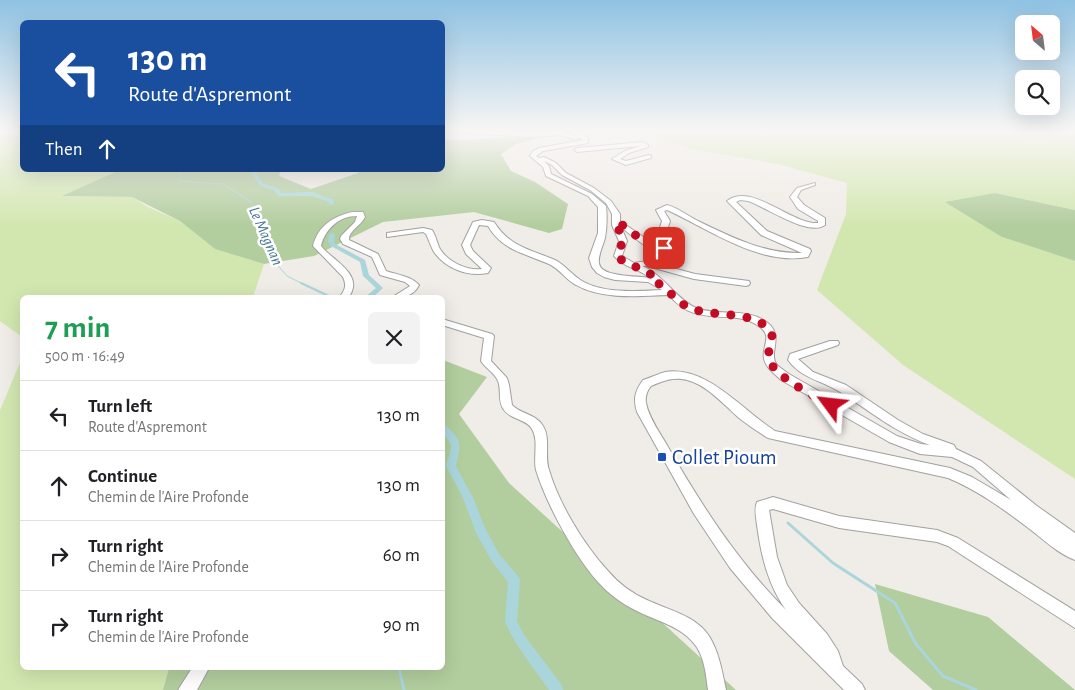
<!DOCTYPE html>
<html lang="en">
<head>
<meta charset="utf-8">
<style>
	:root { --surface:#fff; --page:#f2f2f2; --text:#202124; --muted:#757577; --line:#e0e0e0 }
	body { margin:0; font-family:"Alegreya Sans",sans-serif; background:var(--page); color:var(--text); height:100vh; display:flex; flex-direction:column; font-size:19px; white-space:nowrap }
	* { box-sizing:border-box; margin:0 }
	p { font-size:16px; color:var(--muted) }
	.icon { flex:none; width:28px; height:28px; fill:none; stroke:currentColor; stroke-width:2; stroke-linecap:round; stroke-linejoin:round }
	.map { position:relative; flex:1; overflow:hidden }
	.drawer { position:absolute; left:20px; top:295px; width:425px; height:375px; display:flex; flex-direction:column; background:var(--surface); border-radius:8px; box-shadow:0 5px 20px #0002 }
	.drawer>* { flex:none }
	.guide { position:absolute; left:20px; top:20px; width:425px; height:152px; border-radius:8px; box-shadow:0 5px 20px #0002; background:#1a4fa0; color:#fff; overflow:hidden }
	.needle { width:32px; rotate:332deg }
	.tools { position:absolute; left:1015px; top:15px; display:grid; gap:10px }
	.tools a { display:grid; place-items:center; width:45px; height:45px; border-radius:8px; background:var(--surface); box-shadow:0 5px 20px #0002; font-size:25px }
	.pin { position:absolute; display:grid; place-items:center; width:42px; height:42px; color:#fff; margin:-21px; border-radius:10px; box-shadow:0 2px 8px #0006 }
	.me { position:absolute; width:55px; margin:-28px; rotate:300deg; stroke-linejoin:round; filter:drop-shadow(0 0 4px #0008) }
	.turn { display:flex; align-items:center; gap:18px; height:105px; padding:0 25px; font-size:22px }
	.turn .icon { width:65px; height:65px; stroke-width:2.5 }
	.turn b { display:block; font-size:35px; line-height:42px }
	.then { display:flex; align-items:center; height:48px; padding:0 25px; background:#0003; gap:10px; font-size:19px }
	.round { display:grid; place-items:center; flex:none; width:52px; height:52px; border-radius:8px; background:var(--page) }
	.head { display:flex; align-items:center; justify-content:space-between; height:85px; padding:0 25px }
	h1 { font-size:30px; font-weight:700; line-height:38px; color:#1e9e55 }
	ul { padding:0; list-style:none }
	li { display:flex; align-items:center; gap:15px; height:70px; padding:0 25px; border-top:1px solid var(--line) }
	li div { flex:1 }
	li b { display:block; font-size:19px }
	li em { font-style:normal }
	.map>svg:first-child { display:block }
</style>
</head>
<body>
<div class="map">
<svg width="1075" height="690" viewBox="0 0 1075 690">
	<rect width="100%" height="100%" fill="#f0ece7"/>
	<!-- grass -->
	<path fill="#d2e7b0" d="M0,130H22V170H115V172L63,196L132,197L148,207L180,221L215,249L264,264L253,297L22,298V337L0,321Z
		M639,130H1075V210L995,193L1002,237L1075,261V479L903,365L817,290L846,214L847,183L778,164L690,149Z
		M22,358V668H169L163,690H0V410Z"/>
	<!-- forest -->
	<path fill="#b2cd9e" d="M552,135L516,144L501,154L511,171L535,182L568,204L562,229L549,233L474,212L383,222L314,256L264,264L215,249L180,221L132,197L62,196L115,172V170H281L279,176L311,189L358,173L360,170H442L443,139L463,140Z
		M995,193L1075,210V261L1002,237L945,202Z
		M443,360L487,377L459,414L509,483L736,690H163L169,668H442Z
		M875,584L988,617L1075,690H933L889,651Z"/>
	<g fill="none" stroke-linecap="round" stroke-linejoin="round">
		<!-- stream-far2 -->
		<path stroke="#aad6db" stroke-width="1" d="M181,170L179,181L223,184L251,202L267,243L278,258L274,261L287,276L303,284"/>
		<!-- stream-far1 -->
		<path stroke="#aad6db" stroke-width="2" d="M301,283L333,298"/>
		<!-- stream -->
		<path stroke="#aad6db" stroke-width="3" d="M788,523L833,563L895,603L916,644L943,676L976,690
			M399,668L404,690"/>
		<!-- canal -->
		<path fill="#aad6db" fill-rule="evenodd" d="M250,170H254L263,183L279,189L282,193L312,192L334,200V204L329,205V202L312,196H278L275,191L259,185Z
			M332,233L335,235L334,242L335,244L365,260L369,275L383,288L372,298H364L376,288L363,276L360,262L331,246L328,242L329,235Z
			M442,424L445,425C463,441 461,444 456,466L473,498L485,528L499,554L518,576L520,580L517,621L524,635L562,685L563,690H549C534,668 516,647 505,622L508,582L491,560L476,533L463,498L446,466C450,451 456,445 442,433Z"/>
		<defs>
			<path id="minor" d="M449,130H474L530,133L561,131L578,137L567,130H574L588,138V143L543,151L536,156L539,158L544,157L556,163L566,173L594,188L611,201L620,214V221L652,243L659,246L656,240L662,221L656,210L667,205C678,208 688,216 698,221C731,237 765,254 802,253L761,235L727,201C752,182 790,224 818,223V221L798,209L790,197L797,188L815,183V185L801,190L797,197L804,205L825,218V225C808,237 766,207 748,201L740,200L736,202L767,231L810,249L811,251L808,257C759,266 709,229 667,210L664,211L670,221L664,240L668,248C655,259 632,235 621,227L627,241L622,256L634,263L647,261L695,274L749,281L750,283L749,285L746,286L694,279L647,266H642C664,275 675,298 696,308C719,317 751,306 770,325C783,339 768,353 777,365C780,368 785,371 789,374L897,436L921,444L930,445C896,433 870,411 840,392C821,380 802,379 788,360L790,354L830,341H838L839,343L838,345L798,359L813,372L846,385L898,420L923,434L954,445L956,449L981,461L1037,506L1075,533V560C1058,554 1042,538 1027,527C1002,508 977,490 948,478L768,438C758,432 748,425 739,418C723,404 704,381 681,379C670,378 661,382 651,386C647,391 645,396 646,403C649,419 661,434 668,447C702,506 738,562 786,610C768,585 761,555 757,525C756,517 754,509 757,502L773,497L839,516L937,530L958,538L1075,611V628L948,546L937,542L839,528L773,509L769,510L777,557L787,585L799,603L827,634L838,651L843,666L862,684L865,690H844L772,618L730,568L694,514L637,412C633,399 635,391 643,380C650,378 658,374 665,372C707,365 743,411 775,431L950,468L972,477L1011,500L973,467L952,457L920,454L889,442L781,380C775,374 766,368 764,359C761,345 775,336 757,325C738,312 711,321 689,311C681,308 675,301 668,295C640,296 602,300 576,285C566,280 560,269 549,264C524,253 503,251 488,226L479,225L470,245L473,251L491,268L488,273C468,277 446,269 434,252C431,247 429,240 426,234L423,232L387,237V233L423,228L432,230C436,236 437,243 440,249C448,262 467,271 482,269L466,254L462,245L473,222L482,220L494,222C510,247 529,249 555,260C565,265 572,275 582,281C604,294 638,291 662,290L648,282L615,280L604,277L597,273L592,267L589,258L598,233V207L588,196L546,176L543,167L530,156L533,151L539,148L583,140L578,137V139L576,140L561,135L530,137L452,132ZM544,161L552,165L562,175L590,190L606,203L612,214V225L619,241L614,256C624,268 638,268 650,278C639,276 627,277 615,274C589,270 601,253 605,238C607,227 607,216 606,206L592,194L551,174L549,166Z
				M643,142L648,145V147L629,153L620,159L626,161L649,155L651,156V158L626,165L612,159L625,151L640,146L577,152L574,150L577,148Z
				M353,212H363L365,217C361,226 348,231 349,240L378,254L386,271C398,275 411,276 419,285C414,296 402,298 391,298L410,286L405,282L380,275L372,257L343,244L340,239L341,236L355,222L357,216C339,216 325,229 321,246C333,261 366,275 348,298H339C345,290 347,286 343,277L313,246C318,226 333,216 353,212Z
				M442,319L492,334L494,336L491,361L507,378L509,385L512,405C521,414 536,414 543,426C551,439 544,456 549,470C559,504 584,545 608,571C619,584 633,594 647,600C668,610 695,615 709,636C719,652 722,671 726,690H708C706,676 705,659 696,646C682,626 656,621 635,610C621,603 609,594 599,583C575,557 546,503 536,470C533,458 539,440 532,429C526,419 511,420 504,410C497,401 502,391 498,381C495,373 485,368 481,361L484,338L442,325Z
				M192,668H209L197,690H178Z"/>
		</defs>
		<!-- minor casing -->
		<use href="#minor" stroke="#a1a1a1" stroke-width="2"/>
		<!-- minor -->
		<use href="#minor" fill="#fff" fill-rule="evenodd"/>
	</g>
	<!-- sky -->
	<linearGradient id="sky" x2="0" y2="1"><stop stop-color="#8fc2e3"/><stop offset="0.58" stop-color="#f8f6f4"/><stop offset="1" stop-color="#f8f6f4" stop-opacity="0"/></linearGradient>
	<rect width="1075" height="226" fill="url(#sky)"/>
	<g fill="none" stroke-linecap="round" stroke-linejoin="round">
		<!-- route -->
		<path stroke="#c50b23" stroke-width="9" stroke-dasharray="0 16.2" d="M664,248C649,253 631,227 616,222L623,241L618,253L620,259L654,276L658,279L656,282C669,289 676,302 690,308C713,318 763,309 772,336C772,344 767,351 769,359C774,377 815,396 831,405"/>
	</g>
	<!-- markers -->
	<rect fill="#1a4fb4" stroke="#fff" stroke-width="2" x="657" y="452" width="10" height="10" rx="2.5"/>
	<g text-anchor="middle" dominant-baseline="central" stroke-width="5" stroke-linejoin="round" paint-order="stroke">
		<!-- far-water labels -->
		<g font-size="16" font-style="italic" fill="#477894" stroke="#fff">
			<text transform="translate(266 236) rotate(66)">Le Magnan</text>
		</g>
		<!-- near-transit labels -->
		<g font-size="21" fill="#164399" stroke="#fff" text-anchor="start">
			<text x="672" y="457">Collet Pioum</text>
		</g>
	</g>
</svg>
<div class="tools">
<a><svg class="needle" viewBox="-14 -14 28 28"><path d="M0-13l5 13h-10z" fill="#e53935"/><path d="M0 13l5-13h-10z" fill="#757577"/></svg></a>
<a><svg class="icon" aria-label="search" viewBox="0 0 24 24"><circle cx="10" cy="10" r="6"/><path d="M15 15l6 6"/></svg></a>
</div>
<div class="pin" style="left:664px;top:248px;background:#d93025"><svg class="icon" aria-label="arrive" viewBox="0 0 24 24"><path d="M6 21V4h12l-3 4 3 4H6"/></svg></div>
<svg class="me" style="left:831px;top:405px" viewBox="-20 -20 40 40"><path d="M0-17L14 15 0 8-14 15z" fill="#c50b23" stroke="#fff" stroke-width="4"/></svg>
<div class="guide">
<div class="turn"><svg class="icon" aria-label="left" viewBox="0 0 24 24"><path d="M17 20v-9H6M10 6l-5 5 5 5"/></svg><div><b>130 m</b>Route d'Aspremont</div></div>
<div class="then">Then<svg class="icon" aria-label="ahead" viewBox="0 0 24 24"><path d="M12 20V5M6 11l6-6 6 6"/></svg></div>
</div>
<section class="drawer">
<div class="head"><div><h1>7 min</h1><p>500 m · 16:49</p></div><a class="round"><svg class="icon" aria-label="close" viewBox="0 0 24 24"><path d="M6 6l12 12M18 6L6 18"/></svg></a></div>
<ul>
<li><svg class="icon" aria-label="left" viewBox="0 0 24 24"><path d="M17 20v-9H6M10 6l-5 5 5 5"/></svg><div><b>Turn left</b><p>Route d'Aspremont</p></div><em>130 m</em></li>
<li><svg class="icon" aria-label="ahead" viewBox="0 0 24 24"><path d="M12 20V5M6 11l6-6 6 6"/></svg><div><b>Continue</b><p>Chemin de l'Aire Profonde</p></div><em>130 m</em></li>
<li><svg class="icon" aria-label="right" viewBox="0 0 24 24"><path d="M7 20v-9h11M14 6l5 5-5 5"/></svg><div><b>Turn right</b><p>Chemin de l'Aire Profonde</p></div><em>60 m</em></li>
<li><svg class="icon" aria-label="right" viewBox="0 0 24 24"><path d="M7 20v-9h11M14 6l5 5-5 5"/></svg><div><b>Turn right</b><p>Chemin de l'Aire Profonde</p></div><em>90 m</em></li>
</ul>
</section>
</div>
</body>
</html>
